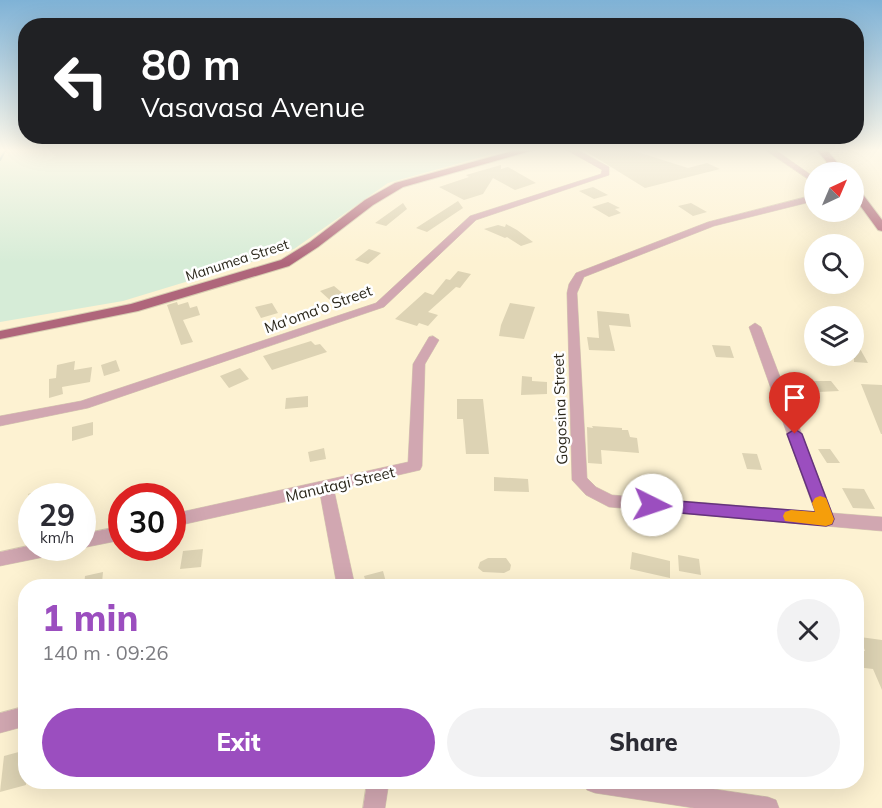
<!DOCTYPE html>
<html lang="en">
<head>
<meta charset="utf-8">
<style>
	:root { --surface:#fff; --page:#f2f2f3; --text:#2b2b33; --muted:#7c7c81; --accent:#9b4ebf }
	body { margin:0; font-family:Mulish,sans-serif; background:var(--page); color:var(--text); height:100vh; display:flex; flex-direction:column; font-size:22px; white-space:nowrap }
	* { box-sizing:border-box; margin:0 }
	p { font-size:20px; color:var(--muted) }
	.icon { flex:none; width:33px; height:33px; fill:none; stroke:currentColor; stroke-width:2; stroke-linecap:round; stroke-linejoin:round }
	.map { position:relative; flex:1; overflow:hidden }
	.side { position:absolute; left:18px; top:579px; width:846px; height:210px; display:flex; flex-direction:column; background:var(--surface); border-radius:24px; box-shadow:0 6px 24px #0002 }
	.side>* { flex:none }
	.hud { position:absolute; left:18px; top:18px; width:846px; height:126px; border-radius:24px; box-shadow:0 6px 24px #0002; background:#202124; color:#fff; overflow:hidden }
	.needle { width:39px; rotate:44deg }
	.controls { position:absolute; left:804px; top:162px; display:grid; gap:12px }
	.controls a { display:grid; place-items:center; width:60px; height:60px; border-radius:50%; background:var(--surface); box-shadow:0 6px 24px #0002; font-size:30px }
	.speed { position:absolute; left:18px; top:483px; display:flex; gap:12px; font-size:30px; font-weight:700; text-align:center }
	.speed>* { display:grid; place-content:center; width:78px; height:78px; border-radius:50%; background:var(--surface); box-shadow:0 6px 24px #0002; line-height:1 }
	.speed small { font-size:15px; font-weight:400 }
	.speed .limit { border:9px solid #d22; background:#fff; color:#111 }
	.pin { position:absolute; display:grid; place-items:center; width:51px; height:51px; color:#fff; margin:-62px -26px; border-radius:50% 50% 50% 0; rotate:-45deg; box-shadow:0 0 6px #0007 }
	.pin .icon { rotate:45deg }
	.me { position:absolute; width:66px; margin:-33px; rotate:94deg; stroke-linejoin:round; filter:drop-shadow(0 0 4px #0008) }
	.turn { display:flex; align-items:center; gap:21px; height:126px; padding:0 24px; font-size:27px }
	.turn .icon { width:78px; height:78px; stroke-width:2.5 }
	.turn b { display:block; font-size:42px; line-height:51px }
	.round { display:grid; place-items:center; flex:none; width:63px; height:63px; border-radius:32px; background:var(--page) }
	.summary { display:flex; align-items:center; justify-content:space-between; height:102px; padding:0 24px }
	h1 { font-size:36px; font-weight:800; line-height:45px; color:var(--accent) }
	.cta { display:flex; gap:12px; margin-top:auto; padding:12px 24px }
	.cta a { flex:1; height:69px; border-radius:36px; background:var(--accent); color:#fff; font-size:24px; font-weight:800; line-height:69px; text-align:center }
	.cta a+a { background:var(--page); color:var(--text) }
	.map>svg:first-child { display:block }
</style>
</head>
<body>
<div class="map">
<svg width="882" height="808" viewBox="0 0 882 808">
	<rect width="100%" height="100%" fill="#fdf2d2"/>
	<!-- green -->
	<path fill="#d6ecd7" d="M0,149H511L388,183L294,249L123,301L0,322Z"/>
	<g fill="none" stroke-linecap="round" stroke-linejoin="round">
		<!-- stream -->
		<path stroke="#81b0bc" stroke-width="2" d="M0,160L6,149"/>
	</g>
	<!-- building -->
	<path fill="#ddd3b4" d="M582,149H628L688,168L707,163L720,169L645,188Z
		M501,165V169L508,167L536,183L515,190L493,178L483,194L464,200L439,187L469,177L466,175Z
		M593,187L608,195L594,199L579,191Z
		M458,201L463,208L427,232L416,228Z
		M608,202L620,208L615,209L621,213L609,217L592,207Z
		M403,203L407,209L386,226L375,223Z
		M691,203L707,212L693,216L678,206Z
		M506,224L517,230L533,242L521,246L507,237L505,238L484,229L498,225L505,227Z
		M369,249L381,253L368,264L355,260Z
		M458,271L471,274L460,288L456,287L428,312L438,315L428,326L419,323L417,326L395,319L425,292L433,295L446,279L450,280Z
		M334,286L346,296L332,302L320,291Z
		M177,302L178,305L188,302L190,308L197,306L200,315L183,320L193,342L181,345L167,305Z
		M272,303L278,313L261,318L255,307Z
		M510,303L535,307L524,339L499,336L501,325Z
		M597,311L629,314L631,327L609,325L615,351L589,350L587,337L599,338Z
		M854,338L868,363L854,362Z
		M311,341L315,345L320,344L327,352L272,370L263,356Z
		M712,345L730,346L734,358L716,357Z
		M116,360L120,371L104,376L101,365Z
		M75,361L74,370L92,367L90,382L62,387L63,394L49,398V379L56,378L57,365Z
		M240,368L249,379L229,388L220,376Z
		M522,376L532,377V381L547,382V394L521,395Z
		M811,381H831L839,391L818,392Z
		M861,384L882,385V434H881Z
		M308,396V407L285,409L286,398Z
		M457,399H483L489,454H466L463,419H457Z
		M93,422V435L72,441V427Z
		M592,426L622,428V430H628L630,437L637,438L639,453L601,450L602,464L588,463L587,427L593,428Z
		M324,448L326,459L310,462L308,452Z
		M818,449H830L840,463H827Z
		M742,453L757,454L762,470L747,469Z
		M494,477L528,479L529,492L494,491Z
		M58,485V496H29L28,494Z
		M842,488L864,489L875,509L853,508Z
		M203,549L201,567L180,569L183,551Z
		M632,552L670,561V578L630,569Z
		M678,555L699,559L701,575L679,571Z
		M488,558H506L511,565L510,570L504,573L483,572L478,568L480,562Z
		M383,571L387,586H367L364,576Z
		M103,572L102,583L84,586L85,576Z
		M860,637L882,640V690L873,669L856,667V650L865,651Z
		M26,750V785L0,792L4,756Z"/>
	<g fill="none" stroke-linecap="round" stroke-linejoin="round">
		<defs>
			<path id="minor" d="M565,149H576L609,167V175L476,220L384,307L88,408L0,426V416L81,401L376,303L470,216L601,174L602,170Z
				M764,149H774L814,177V183Z
				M814,195V201L714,226L584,277L577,293L587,478L596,487L612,495L815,512L749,327L755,323L761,327L832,513L882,517V531L609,507L586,495L572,480L567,293L569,284L576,273L708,222Z
				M854,198L866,201L867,203L863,206L854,204Z
				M433,336L439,340L425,364L422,466L420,470L334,490L355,586H337L320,494L172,527V514L408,462L413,364L429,337Z
				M122,526V540L82,548H81H82V534Z
				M32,545V548H62L60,553L54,555L0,566V552Z
				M26,706V726L0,733V713Z
				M367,782H389L385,808H363Z
				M584,782H666L768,797L776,800L779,808H694L595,793L587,790Z"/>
			<path id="major" d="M520,149H537L403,187L373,205L318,247L289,266L138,311L0,339V331L131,304L281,260L310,242L365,200L395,183Z
				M816,149H826L845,172H835Z
				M854,187L858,188L882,220V231L878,230L854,197Z"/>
		</defs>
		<!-- minor casing -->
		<use href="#minor" stroke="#d7cdb1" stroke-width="1"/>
		<!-- major casing -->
		<use href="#major" stroke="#d7cdb1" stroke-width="2"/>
		<!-- minor -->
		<use href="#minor" fill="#d1a7b1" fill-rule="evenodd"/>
		<!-- major -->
		<use href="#major" fill="#af667b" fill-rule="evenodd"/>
	</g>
	<!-- sky -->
	<linearGradient id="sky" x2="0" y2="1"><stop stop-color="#7fb2d6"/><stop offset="0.57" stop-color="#fef9eb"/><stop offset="1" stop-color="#fef9eb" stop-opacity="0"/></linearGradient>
	<rect width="882" height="263" fill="url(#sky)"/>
	<!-- route -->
	<path fill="#9b4ebf" stroke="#65337c" stroke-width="1.5" d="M795,429L802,434L834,519L832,524L826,526L647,510L644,505L647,501L652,499L816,512L787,434Z"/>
	<!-- slow -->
	<path fill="#f59e0b" d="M820,496L826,498L834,519L832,524L826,526L785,521L783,516L785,512L791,510L815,512L812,503L815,498Z"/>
	<g text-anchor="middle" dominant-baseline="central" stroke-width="5" stroke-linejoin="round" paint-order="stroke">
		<!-- far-street labels -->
		<g font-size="14" fill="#2b271b" stroke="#fff">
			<text transform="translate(237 260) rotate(-18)">Manumea Street</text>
		</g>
		<!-- street labels -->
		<g font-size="15" fill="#2b271b" stroke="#fff">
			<text transform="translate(318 309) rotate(-20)">Ma'oma'o Street</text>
			<text transform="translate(560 409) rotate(-92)">Gogosina Street</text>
			<text transform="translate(340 484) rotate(-13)">Manutagi Street</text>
		</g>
	</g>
</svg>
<div class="controls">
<a><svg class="needle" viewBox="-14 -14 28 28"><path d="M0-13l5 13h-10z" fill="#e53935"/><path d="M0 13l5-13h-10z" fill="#7c7c81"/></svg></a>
<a><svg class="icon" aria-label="search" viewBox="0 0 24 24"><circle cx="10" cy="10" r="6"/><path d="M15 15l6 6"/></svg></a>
<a><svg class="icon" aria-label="layers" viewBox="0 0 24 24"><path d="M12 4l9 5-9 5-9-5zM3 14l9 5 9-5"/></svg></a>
</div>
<div class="speed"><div>29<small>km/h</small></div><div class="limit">30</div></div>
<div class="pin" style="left:795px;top:434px;background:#d93025"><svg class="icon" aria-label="arrive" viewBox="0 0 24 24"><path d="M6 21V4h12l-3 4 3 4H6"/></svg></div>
<svg class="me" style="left:652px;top:505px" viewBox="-20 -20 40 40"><circle r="19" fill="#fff"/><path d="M0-13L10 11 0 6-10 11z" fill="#9b4ebf"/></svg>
<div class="hud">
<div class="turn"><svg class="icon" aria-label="left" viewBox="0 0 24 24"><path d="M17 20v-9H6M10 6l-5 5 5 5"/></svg><div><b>80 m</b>Vasavasa Avenue</div></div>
</div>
<section class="side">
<div class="summary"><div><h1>1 min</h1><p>140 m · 09:26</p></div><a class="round"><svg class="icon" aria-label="close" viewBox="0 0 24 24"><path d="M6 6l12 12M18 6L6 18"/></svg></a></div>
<div class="cta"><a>Exit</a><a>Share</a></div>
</section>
</div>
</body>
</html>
